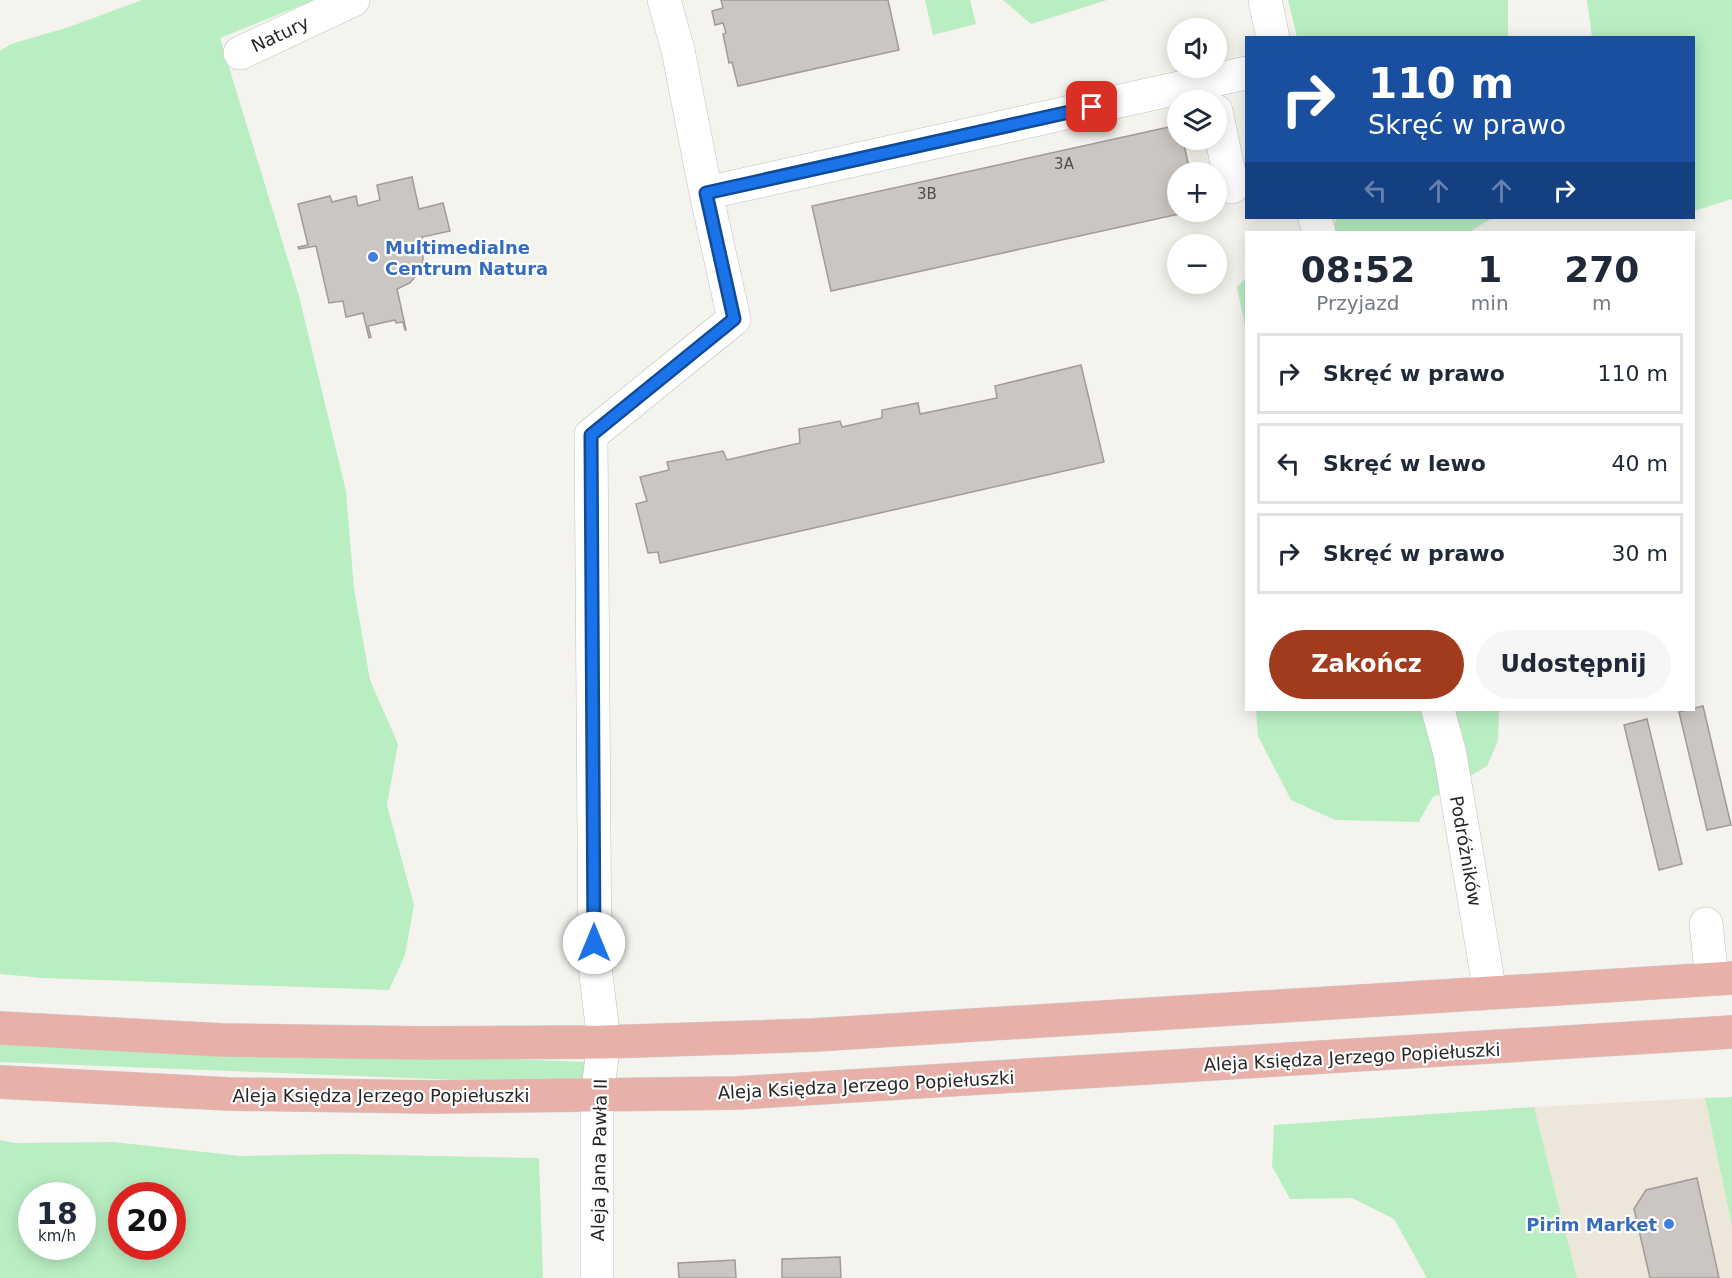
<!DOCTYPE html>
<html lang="pl">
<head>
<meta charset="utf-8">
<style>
	:root { --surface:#fff; --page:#f6f6f7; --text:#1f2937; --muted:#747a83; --line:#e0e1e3; --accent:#a23a1e }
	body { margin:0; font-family:"DejaVu Sans",sans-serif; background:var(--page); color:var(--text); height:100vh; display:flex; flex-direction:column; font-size:22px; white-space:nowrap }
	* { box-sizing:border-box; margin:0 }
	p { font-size:20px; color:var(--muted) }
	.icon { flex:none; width:33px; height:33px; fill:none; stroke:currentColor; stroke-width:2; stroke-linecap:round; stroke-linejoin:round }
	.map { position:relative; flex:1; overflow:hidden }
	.details { position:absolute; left:1245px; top:231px; width:450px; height:480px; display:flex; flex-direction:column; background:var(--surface); border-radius:0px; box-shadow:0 3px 15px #0003 }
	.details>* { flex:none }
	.top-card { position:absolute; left:1245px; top:36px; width:450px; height:183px; border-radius:0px; box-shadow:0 3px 15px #0003; background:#1a4fa0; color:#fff; overflow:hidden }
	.fabs { position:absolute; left:1167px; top:18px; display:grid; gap:12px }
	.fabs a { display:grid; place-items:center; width:60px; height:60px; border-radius:50%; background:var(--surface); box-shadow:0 3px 15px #0003; font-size:30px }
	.speed { position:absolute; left:18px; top:1182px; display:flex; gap:12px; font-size:30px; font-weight:700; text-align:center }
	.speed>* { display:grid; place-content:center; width:78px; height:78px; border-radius:50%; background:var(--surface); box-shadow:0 3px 15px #0003; line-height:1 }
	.speed small { font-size:15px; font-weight:400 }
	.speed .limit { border:9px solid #d22; background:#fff; color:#111 }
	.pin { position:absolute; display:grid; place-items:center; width:51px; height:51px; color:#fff; margin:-26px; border-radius:12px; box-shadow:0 3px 9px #0006 }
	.me { position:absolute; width:66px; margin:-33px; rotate:0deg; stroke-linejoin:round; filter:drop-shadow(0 0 4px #0008) }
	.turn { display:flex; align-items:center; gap:21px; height:126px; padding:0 24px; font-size:27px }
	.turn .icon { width:78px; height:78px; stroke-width:2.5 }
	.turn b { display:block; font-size:42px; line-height:51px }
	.lanes { display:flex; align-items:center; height:57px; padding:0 24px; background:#0003; justify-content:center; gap:30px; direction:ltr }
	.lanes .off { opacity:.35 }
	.eta { display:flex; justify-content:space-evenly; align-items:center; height:102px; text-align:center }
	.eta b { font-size:36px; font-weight:700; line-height:42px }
	.button { display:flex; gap:12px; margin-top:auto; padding:12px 24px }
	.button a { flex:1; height:69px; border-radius:36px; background:var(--accent); color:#fff; font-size:24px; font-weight:700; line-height:69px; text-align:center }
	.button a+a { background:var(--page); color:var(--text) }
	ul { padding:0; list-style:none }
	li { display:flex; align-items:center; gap:18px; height:81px; margin:0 12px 9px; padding:0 12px; border:3px solid var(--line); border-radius:0px }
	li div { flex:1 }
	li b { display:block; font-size:22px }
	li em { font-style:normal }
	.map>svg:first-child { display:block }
</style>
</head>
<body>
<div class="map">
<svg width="1732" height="1278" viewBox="0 0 1732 1278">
	<rect width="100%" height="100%" fill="#f5f3ed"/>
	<!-- built -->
	<path fill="#ece7da" d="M1705,1098L1732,1226V1278H1577L1534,1107Z"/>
	<!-- green -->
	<path fill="#b9eec2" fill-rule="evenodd" d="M142,0H314L220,38L299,296L346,491L354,589L370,680L398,744L387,805L414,905L405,955L389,990L43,978L0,974V51L11,44L69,27Z
		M925,0H970L976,24L933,35Z
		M1003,0H1107L1031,24Z
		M1288,0H1508V37H1297Z
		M1587,0H1732V199L1694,211V38L1592,37Z
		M1336,218H1492L1469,232H1329L1336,221Z
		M1246,278V330L1237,287Z
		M1256,710H1499L1498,741L1487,766L1432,798L1419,822L1335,820L1291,800L1258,736Z
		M0,1039L587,1062L589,1085L0,1062Z
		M1732,1097V1226L1705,1098Z
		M1534,1107L1577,1278H1425L1426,1276L1394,1219L1352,1198L1290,1199L1272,1166L1274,1125Z
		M0,1140L15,1143L113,1142L241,1156L340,1154L539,1158L543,1278H0ZM32,1196H82V1246H32ZM122,1196H172V1246H122Z"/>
	<!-- building -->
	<path fill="#ccc6c2" stroke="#a09b97" stroke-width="1.5" d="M721,0H888L899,50L738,86L732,62L729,63L723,34L726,33L723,23L715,25L712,11L723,8Z
		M1178,125V140H1183L1190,172H1178V212H1188L831,291L812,206Z
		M412,177L419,209L443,203L450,231L422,237L423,261L419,272L410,283L397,289L406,330H405L403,322L396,323L395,320L368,326L371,337L369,338L363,313L346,317L343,301L329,303L316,246L299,249L298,247L308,245L298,204L330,196L332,202L356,196L358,206L380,200L377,185Z
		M1081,365L1104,462L660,563L658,552L648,553L636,504L647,501L640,477L669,470L667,462L723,451L727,460L800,443L799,429L840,421L842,427L882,418V410L918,403L920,414L997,398L995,386Z
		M1703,706L1731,825L1707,830L1679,712Z
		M1647,719L1682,864L1659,870L1624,725Z
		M1697,1178L1719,1278H1650L1634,1209L1646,1190Z
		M840,1257L841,1278H782V1259Z
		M735,1260L736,1278H679L678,1263Z"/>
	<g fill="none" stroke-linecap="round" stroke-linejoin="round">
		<defs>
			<path id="minor" d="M664,0L678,50L706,193L1246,73
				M1265,0L1273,38
				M240,53L353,0
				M1216,111L1232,187
				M1315,218L1319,232
				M1438,710L1450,754L1490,993
				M1706,924L1712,979
				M597,1278V1096L604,1042L595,966L591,435L734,319L706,193"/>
			<path id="major" d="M0,1028L222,1040L424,1043L604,1042L814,1035L1732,978
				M0,1082L229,1094L432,1097L737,1093L1732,1032"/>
		</defs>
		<!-- minor casing -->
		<use href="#minor" stroke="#c1bfb9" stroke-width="34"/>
		<!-- major casing -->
		<use href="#major" stroke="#cfcfcf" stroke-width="34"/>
		<!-- minor -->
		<use href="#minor" stroke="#fff" stroke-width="33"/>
		<!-- major -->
		<use href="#major" stroke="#e7b0a9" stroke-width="33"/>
	</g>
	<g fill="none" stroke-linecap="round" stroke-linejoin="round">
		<defs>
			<path id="route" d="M594,943L591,435L734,319L706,193L1092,107"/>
		</defs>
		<!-- route casing -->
		<use href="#route" stroke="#114b97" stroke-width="15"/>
		<!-- route -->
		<use href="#route" stroke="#1a73e8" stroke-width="10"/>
	</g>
	<!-- markers -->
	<g fill="#3f7fe0" stroke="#fff" stroke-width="2">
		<circle cx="373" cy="257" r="6"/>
		<circle cx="1669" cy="1224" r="6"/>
	</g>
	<g text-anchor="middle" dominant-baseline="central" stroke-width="4.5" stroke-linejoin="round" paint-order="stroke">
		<!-- number labels -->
		<g font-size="15" fill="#504e4c">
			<text x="1064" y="164">3A</text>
			<text x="927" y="194">3B</text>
		</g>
		<!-- street labels -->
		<g font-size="18" fill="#272624" stroke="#fff">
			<text transform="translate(280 34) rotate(-25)">Natury</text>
			<text transform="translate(1466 851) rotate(80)">Podróżników</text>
			<text transform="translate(1352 1057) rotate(-3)">Aleja Księdza Jerzego Popiełuszki</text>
			<text transform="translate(866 1085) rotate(-3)">Aleja Księdza Jerzego Popiełuszki</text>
			<text x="381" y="1095">Aleja Księdza Jerzego Popiełuszki</text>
			<text transform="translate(599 1160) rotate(-89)">Aleja Jana Pawła II</text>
		</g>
		<!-- shop labels -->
		<g font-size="18" font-weight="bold" fill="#366cbe" stroke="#fff" text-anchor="start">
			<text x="385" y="247">Multimedialne<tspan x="385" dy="21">Centrum Natura</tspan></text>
			<text x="1657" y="1224" text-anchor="end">Pirim Market</text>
		</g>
	</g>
</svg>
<div class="fabs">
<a><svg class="icon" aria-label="sound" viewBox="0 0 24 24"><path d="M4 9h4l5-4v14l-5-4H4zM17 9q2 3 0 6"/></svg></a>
<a><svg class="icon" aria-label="layers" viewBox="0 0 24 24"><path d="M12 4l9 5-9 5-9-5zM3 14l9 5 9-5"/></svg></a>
<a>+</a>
<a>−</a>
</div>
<div class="speed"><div>18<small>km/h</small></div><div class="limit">20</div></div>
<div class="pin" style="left:1092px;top:107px;background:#d93025"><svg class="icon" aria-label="arrive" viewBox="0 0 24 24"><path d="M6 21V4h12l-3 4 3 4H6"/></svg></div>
<svg class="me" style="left:594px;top:943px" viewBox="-20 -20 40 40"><circle r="19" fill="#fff"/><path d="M0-13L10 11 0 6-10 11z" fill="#1a73e8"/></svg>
<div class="top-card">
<div class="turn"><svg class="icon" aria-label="right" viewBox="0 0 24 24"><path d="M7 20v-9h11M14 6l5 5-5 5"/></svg><div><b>110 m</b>Skręć w prawo</div></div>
<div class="lanes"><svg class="icon off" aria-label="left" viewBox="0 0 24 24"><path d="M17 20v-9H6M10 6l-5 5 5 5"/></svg><svg class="icon off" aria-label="ahead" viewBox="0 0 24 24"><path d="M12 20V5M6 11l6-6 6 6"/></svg><svg class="icon off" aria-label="ahead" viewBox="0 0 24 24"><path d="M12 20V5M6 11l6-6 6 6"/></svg><svg class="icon" aria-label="right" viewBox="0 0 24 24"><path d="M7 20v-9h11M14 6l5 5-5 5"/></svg></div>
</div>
<section class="details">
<div class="eta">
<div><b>08:52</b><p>Przyjazd</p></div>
<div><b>1</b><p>min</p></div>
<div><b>270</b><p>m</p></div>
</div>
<ul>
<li><svg class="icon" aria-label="right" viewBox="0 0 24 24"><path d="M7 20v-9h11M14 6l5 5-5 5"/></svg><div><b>Skręć w prawo</b></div><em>110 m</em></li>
<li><svg class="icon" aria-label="left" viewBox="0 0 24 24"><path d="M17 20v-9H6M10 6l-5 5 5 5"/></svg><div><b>Skręć w lewo</b></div><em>40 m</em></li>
<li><svg class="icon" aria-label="right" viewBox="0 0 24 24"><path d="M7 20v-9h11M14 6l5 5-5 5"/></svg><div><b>Skręć w prawo</b></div><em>30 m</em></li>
</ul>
<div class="button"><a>Zakończ</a><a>Udostępnij</a></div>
</section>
</div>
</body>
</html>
